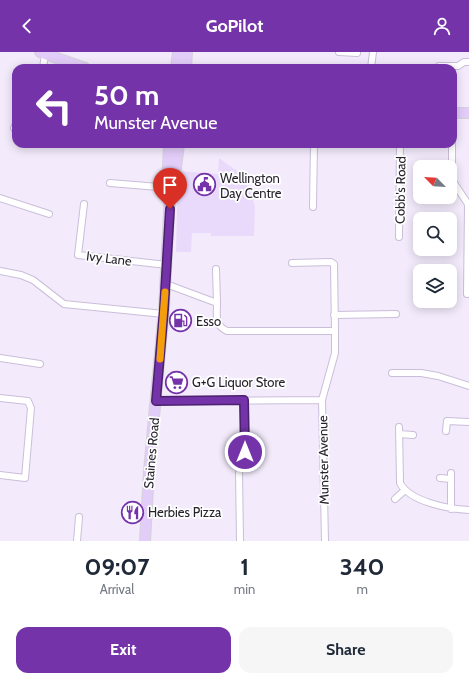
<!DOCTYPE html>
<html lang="en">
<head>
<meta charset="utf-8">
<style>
	:root { --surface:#fff; --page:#f6f6f7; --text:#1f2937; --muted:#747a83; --accent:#7433a8 }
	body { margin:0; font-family:Cabin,sans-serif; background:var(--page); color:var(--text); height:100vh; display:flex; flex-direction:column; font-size:15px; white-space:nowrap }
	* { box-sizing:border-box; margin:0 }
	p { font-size:13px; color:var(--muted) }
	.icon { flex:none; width:22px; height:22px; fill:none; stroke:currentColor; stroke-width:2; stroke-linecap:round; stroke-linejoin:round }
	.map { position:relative; height:489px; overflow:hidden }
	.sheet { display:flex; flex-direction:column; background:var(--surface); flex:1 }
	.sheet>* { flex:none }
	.hud { position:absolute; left:12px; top:12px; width:445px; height:84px; border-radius:12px; box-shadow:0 2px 10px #0003; background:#7433a8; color:#fff; overflow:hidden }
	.needle { width:26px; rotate:294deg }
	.fabs { position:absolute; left:413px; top:108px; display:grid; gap:8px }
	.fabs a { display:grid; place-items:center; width:44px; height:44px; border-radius:8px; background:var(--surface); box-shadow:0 2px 10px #0003; font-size:20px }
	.pin { position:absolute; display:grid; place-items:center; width:34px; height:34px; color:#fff; margin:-41px -17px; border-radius:50% 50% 50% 0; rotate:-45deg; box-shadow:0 0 4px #0007 }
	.pin .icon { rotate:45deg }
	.me { position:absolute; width:44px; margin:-22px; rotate:0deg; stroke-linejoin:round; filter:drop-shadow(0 0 3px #0008) }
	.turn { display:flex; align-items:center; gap:14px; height:84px; padding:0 16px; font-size:18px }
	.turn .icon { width:52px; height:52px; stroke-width:2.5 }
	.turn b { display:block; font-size:28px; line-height:34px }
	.eta { display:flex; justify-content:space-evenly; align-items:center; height:68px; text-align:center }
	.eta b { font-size:24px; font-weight:700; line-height:28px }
	.cta { display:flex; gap:8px; margin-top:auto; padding:8px 16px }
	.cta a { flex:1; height:46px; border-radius:12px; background:var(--accent); color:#fff; font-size:16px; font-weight:700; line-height:46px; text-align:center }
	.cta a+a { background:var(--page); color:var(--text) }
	header { display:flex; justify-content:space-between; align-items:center; height:52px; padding:0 16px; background:var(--accent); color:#fff; font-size:18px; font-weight:700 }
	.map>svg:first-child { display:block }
</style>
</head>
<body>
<header><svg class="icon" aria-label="back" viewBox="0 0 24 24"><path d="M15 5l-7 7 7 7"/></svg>GoPilot<svg class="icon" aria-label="person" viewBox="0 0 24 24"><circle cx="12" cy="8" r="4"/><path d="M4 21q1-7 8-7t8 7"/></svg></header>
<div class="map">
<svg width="469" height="489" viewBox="0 0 469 489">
	<rect width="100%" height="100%" fill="#f3ebfc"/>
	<!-- green -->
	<path fill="#e9dafc" d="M219,106L237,119L248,135L255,154L254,184H211V181H192L191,200H176L178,119L218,122Z"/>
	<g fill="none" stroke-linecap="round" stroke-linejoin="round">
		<defs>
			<path id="street" d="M339,0L357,1
				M439,14H458L464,10H469
				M43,16L45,2
				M371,16L373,0
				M16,72L14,76L16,79
				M51,92H52
				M452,92V128L468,152L467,242
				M110,131L171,136
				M0,146L49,162
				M84,152L78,203L167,213
				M313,155L314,92
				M399,185L400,92
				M0,219L21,223L33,228L64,252L164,262
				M166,232L217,251L216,217
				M217,251C217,264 214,273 227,279H335L334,212L331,210L292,211
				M334,263L396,262
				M0,306L40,312
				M392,321H421L438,324L469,334
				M0,346L28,349L31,356L25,426L0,423
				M322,348L335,301V279
				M156,349L322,348L325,489
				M399,375L400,431C410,450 449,457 469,458
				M446,379L447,369L469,370
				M399,382L413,383
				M451,421V457
				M440,426L451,427
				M395,447L405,438
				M77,489L79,465
				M240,489L239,421L245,400L244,348"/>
			<path id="primary" d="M40,0L85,16
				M176,16L178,0
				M186,16L187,0
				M453,61H469
				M171,121L176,116L179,92
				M145,489L149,419L164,257L171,121L168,115L169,92"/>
		</defs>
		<!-- street casing -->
		<use href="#street" stroke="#cabed9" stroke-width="8"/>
		<!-- primary casing -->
		<use href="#primary" stroke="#d4d3d5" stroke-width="12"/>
		<!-- street -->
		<use href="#street" stroke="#fff" stroke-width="6"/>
		<!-- primary -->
		<use href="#primary" stroke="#e2cdf8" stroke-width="10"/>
	</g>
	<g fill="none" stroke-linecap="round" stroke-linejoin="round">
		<defs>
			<path id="route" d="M170,157L164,257L156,349L244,348L245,400"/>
		</defs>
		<!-- route casing -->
		<use href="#route" stroke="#4b216d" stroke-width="10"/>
		<!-- route -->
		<use href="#route" stroke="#7433a8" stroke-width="7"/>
		<!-- slow -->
		<path stroke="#f59e0b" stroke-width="7" d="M160,307L165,240"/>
	</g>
	<!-- icons -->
	<defs>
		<symbol id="civic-ring" viewBox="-11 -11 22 22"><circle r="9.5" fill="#fff" stroke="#7433a8" stroke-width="1.5"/><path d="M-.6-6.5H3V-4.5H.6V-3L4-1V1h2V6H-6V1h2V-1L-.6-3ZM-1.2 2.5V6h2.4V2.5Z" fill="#7433a8"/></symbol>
		<symbol id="fuel-ring" viewBox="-11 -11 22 22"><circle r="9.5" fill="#fff" stroke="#7433a8" stroke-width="1.5"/><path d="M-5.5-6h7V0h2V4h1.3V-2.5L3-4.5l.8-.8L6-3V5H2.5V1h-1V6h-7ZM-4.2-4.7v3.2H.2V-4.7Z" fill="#7433a8"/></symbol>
		<symbol id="supermarket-ring" viewBox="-11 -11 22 22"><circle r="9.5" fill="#fff" stroke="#7433a8" stroke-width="1.5"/><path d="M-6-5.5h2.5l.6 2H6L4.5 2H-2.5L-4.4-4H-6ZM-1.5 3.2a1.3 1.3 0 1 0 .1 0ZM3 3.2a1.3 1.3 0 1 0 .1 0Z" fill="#7433a8"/></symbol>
		<symbol id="restaurant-ring" viewBox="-11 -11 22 22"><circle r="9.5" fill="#fff" stroke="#7433a8" stroke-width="1.5"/><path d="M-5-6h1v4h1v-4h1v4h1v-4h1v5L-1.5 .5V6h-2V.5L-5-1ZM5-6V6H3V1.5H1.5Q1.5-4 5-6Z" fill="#7433a8"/></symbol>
	</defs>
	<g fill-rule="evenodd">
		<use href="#civic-ring" x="192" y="120" width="25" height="25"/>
		<use href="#fuel-ring" x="168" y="256" width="25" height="25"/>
		<use href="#supermarket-ring" x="164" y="318" width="25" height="25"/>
		<use href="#restaurant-ring" x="120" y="448" width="25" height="25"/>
	</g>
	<g text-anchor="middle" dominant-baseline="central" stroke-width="3.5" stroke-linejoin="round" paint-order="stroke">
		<!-- poi labels -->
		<g font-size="13" fill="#28232d" stroke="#fff" text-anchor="start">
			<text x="220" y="126">Wellington<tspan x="220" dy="15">Day Centre</tspan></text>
			<text x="196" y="269">Esso</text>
			<text x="192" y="330">G+G Liquor Store</text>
			<text x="148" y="460">Herbies Pizza</text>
		</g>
		<!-- street labels -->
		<g font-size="13" fill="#28232d" stroke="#fff">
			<text transform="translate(400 138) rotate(-89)">Cobb's Road</text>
			<text transform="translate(109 206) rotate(7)">Ivy Lane</text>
			<text transform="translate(151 401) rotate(-85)">Staines Road</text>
			<text transform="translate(323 408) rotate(-91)">Munster Avenue</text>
		</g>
	</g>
</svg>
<div class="fabs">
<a><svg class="needle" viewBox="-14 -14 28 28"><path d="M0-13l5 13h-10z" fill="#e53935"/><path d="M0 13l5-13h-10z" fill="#747a83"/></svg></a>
<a><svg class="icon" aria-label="search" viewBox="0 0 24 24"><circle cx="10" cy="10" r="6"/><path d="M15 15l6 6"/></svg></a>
<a><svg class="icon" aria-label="layers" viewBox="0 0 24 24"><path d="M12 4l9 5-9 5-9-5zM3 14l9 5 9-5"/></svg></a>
</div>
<div class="pin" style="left:170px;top:157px;background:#d93025"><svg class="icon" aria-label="arrive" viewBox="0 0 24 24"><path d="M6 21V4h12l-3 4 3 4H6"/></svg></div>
<svg class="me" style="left:245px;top:400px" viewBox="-20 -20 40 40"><circle r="17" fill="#7433a8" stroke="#fff" stroke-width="3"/><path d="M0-11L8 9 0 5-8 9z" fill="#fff"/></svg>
<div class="hud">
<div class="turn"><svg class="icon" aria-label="left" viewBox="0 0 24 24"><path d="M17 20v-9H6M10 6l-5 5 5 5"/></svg><div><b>50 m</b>Munster Avenue</div></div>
</div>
</div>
<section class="sheet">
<div class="eta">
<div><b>09:07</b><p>Arrival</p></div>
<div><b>1</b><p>min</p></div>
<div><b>340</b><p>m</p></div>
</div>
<div class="cta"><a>Exit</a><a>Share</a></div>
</section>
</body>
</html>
